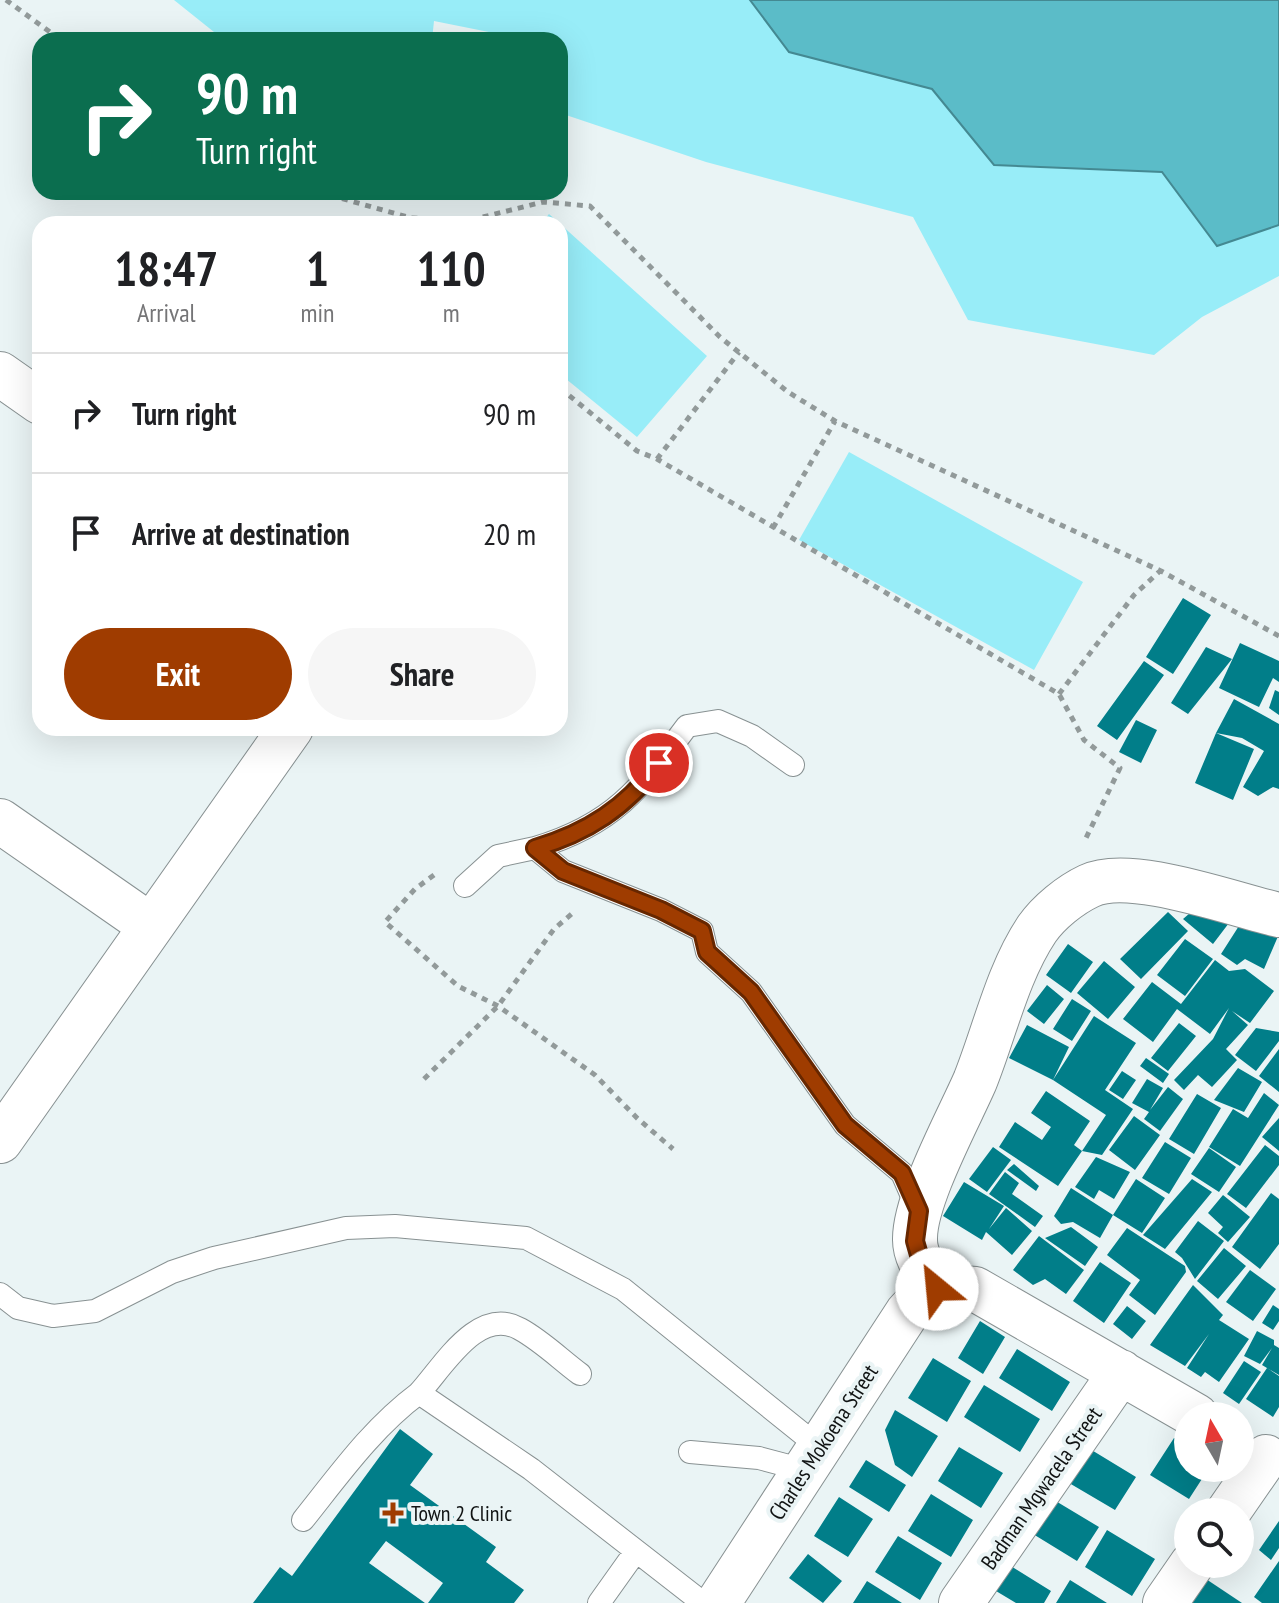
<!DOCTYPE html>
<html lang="en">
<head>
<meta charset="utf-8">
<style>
	:root { --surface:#fff; --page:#f6f6f6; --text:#202124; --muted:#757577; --line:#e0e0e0; --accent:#9f3c00 }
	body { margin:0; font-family:"PT Sans Narrow",sans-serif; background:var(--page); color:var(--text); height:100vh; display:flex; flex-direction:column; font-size:30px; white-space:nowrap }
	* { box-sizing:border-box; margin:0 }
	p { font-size:26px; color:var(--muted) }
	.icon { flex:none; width:44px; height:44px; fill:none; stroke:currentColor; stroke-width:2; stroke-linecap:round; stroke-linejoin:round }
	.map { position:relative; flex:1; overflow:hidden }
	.details { position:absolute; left:32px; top:216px; width:536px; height:520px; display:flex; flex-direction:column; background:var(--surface); border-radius:24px; box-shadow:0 8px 32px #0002 }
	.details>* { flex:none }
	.banner { position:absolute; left:32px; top:32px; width:536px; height:168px; border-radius:24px; box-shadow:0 8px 32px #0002; background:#0b6e4f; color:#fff; overflow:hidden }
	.needle { width:52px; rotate:351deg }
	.controls { position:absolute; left:1174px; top:1402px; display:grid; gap:16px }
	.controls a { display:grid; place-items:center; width:80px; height:80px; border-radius:50%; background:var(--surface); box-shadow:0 8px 32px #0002; font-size:40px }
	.pin { position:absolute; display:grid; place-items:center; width:68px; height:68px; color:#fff; margin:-34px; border:4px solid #fff; border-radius:50%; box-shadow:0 2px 8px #0007 }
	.me { position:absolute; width:88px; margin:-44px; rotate:332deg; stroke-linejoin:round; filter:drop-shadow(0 0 6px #0008) }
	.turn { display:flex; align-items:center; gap:28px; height:168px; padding:0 32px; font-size:36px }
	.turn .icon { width:104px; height:104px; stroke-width:2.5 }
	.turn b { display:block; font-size:56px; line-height:68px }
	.eta { display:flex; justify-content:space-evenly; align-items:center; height:136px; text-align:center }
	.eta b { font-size:48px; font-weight:700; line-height:56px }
	.primary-button { display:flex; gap:16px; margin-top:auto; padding:16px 32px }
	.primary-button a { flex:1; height:92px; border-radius:48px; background:var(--accent); color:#fff; font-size:32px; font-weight:700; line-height:92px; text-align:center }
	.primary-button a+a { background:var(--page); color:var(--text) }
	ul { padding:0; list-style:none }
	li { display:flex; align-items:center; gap:24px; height:120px; padding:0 32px; border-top:2px solid var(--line) }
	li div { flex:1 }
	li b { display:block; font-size:30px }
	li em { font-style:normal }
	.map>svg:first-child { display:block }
</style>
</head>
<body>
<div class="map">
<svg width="1279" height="1603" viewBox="0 0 1279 1603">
	<rect width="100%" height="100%" fill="#eaf4f5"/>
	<!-- green -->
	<path fill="#98edf8" d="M174,0H750L789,52L932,89L994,165L1162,172L1217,246L1279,225V276L1202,317L1154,355L968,320L913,217L706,162L560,113V40H528L434,21L432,40H224Z
		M549,214L707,356L637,437L560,374V224H541Z
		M849,452L1083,582L1034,670L799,540Z"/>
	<!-- water -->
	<path fill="#5bbcc8" stroke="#448992" stroke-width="2" d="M750,0H1279V225L1217,246L1162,172L994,165L932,89L789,52Z"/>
	<!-- building -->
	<path fill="#017e89" d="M1183,598L1211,615L1173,674L1146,657Z
		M1240,643L1279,661V682L1273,678L1259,707L1219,688Z
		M1206,647L1232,659L1188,714L1171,703Z
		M1144,661L1164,675L1117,740L1097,726Z
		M1275,690L1279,692V715L1269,708Z
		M1234,699L1279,724V789L1273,787L1258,796L1243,787L1264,751L1242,738L1216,733Z
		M1136,720L1157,730L1141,763L1119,752Z
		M1216,733L1254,749L1233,800L1195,783Z
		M1204,901L1232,919L1213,944L1183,919Z
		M1168,912L1188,931L1141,979L1120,959Z
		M1244,918L1279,934L1264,969L1245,959L1237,965L1221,954Z
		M1185,939L1213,959L1185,996L1157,975Z
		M1068,944L1093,962L1071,993L1046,975Z
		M1215,960L1229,971L1245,969L1274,991L1250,1023L1232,1011L1248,1025L1226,1049L1237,1060L1212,1087L1198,1075L1184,1090L1174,1080L1213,1039L1229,1008L1210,1034L1177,1009L1153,1042L1123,1019L1152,982L1181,1004Z
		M1104,961L1135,987L1108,1019L1077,993Z
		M1047,985L1064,999L1044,1024L1027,1011Z
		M1072,999L1091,1011L1072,1041L1053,1029Z
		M1094,1016L1136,1043L1105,1090L1133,1109L1102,1155L1082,1151L1106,1115L1053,1080Z
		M1179,1023L1196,1036L1168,1071L1151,1058Z
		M1027,1025L1069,1047L1053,1080L1009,1058Z
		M1256,1028L1279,1032V1041L1256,1071L1235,1055Z
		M1279,1049V1092L1259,1076Z
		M1146,1058L1169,1074L1163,1083L1140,1066Z
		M1238,1068L1262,1082L1244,1112L1214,1100Z
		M1122,1071L1136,1080L1123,1099L1109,1090Z
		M1147,1079L1163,1088L1150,1110L1168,1087L1183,1099L1160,1131L1144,1119L1149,1112L1132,1103Z
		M1046,1091L1090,1121L1074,1145L1082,1151L1058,1186L999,1147L1015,1122L1042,1140L1051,1127L1031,1113Z
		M1264,1093L1279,1105L1240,1166L1209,1147L1233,1109L1248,1118Z
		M1197,1094L1221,1108L1194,1154L1169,1139Z
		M1134,1116L1160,1135L1135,1170L1109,1150Z
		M1279,1118V1151L1262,1137Z
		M1165,1142L1191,1158L1169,1194L1142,1178Z
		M1265,1145L1279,1156V1165L1246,1208L1227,1194Z
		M993,1147L1011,1160L987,1192L969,1179Z
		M1209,1148L1236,1167L1219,1192L1191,1174Z
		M1096,1157L1130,1172L1114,1199L1099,1190L1094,1199L1075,1187Z
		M1014,1164L1039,1186L1036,1191L1007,1170Z
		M1005,1172L1019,1183L1012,1194L1043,1216L1035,1227L989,1194Z
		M1136,1179L1165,1198L1142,1233L1113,1215Z
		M1192,1179L1212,1192L1165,1249L1143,1235Z
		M964,1182L1004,1206L989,1229L1006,1208L1032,1231L1012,1255L986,1232L982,1240L943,1216Z
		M1071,1188L1113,1215L1100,1238L1073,1222L1061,1224L1054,1216Z
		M1271,1193L1279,1199V1244L1260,1269L1232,1247Z
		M1223,1195L1250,1217L1228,1242L1218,1233L1223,1227L1208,1213Z
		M1198,1221L1224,1241L1195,1279L1182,1258L1175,1252Z
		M1071,1227L1098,1247L1085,1266L1045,1238Z
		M1127,1228L1185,1266L1186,1272L1155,1315L1129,1295L1140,1280L1107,1255Z
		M1039,1236L1084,1270L1066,1294L1045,1279L1033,1285L1013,1270Z
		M1224,1248L1246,1266L1218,1299L1197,1281Z
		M1100,1262L1131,1283L1104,1323L1073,1301Z
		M1250,1270L1276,1289L1253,1321L1226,1302Z
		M1193,1285L1223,1315L1219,1320L1249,1339L1219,1382L1205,1372L1201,1377L1187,1368L1209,1334L1185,1366L1150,1345Z
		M1273,1305L1279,1309V1321L1273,1330L1262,1323Z
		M1127,1306L1146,1321L1132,1339L1113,1324Z
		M980,1321L1005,1337L983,1374L958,1358Z
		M1257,1331L1274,1340V1345L1279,1348V1375L1262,1365L1272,1348L1260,1364L1244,1356Z
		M1017,1349L1070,1382L1052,1411L999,1378Z
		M933,1358L971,1381L947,1422L908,1398Z
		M1244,1361L1261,1372L1239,1404L1223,1393Z
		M1267,1368L1279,1376V1407L1273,1417L1246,1399Z
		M984,1385L1040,1419L1020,1452L964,1417Z
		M895,1410L938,1436L912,1477L895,1465L885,1430Z
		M400,1429L433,1454L410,1485L496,1547L486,1562L524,1590L514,1603H428L443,1583L386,1541L369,1563L425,1603H253L280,1567L292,1576Z
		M1174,1438L1188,1446V1468H1209L1189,1499L1150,1475Z
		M1085,1446L1136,1477L1115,1510L1064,1480Z
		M959,1447L1003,1473L981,1508L938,1481Z
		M866,1460L906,1485L889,1512L849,1487Z
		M931,1494L973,1520L951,1557L908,1531Z
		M839,1497L873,1519L848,1557L814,1536Z
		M1054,1500L1099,1527L1077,1561L1033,1534Z
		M1279,1521V1548L1271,1560L1259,1550Z
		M1107,1530L1155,1559L1132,1596L1085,1567Z
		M898,1536L942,1563L920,1600L875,1572Z
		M808,1554L842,1581L823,1603L789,1578Z
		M1001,1560L1051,1591L1044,1603H1016L986,1585Z
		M1279,1561V1603H1262L1254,1597Z
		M1206,1579L1242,1603H1189Z
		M1070,1580L1107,1603H1056Z
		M867,1581L902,1603H853Z"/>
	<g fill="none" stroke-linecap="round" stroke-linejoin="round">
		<defs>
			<path id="lane" d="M535,848C613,825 640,789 687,726L718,721L752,736L793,765
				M465,886L498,856L535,848L563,871L661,910L702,931L707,952L751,992L845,1125L902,1173L918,1210
				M0,1294L18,1308L53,1316L95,1311L172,1272L214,1258L346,1228L395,1226L526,1238L623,1289L819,1447
				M419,1393C443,1367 478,1305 520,1329C542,1341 561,1360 580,1374
				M690,1452L759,1458L804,1470
				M303,1520C339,1475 372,1428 419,1393L531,1469L703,1603
				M599,1603L636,1551"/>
			<path id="street" d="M0,374L40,402
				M0,821L151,926
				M0,1141L291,728
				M937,1289C928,1274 915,1258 915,1240C914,1200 958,1120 975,1081C995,1031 1007,974 1037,929C1049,912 1070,895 1089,886C1130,866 1234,905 1279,915
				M1228,1512L1266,1457
				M718,1603L907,1313C928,1288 943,1286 975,1289L1196,1416
				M961,1603L1121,1372
				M1165,1603L1192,1564"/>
		</defs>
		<!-- lane casing -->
		<use href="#lane" stroke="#889192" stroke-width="24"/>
		<!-- street casing -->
		<use href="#street" stroke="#889192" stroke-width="46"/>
		<!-- path -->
		<path stroke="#929a9a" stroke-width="5" stroke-dasharray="6 6" stroke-linecap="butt" d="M6,0L61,40
			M319,192L411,218L467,221L543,202L590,206L720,337L788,392L835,421L1161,571L1279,636
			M560,388L637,451L657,459L1059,694L1084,740L1120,768L1085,840
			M657,459L739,352
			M773,528L835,421
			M1059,694L1134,595L1160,571
			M434,875L415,889L385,922L458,986L498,1006L595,1075L637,1118L673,1149
			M424,1079L498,1006L554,929L574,912"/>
		<!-- lane -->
		<use href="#lane" stroke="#fff" stroke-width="22"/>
		<!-- street -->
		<use href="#street" stroke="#fff" stroke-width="44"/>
	</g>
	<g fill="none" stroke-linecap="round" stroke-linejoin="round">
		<defs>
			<path id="route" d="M659,763C627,807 587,833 535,848L563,871L661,910L702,931L707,952L751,992L845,1125L902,1173L919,1211L915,1241L921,1262L937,1289"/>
		</defs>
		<!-- route casing -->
		<use href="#route" stroke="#672700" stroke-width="20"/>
		<!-- route -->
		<use href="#route" stroke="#9f3c00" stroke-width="14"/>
	</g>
	<!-- markers -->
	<path fill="#9f3c00" stroke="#eaf4f5" stroke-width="3" d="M389 1501h8v8h8v8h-8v8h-8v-8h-8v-8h8z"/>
	<g text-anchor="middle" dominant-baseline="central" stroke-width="8" stroke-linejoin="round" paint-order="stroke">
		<!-- street labels -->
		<g font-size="22" fill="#101313" stroke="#eaf4f5">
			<text transform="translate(823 1442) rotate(-57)">Charles Mokoena Street</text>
			<text transform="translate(1041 1488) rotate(-55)">Badman Mgwacela Street</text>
		</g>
		<!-- poi labels -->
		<g font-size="22" fill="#101313" stroke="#eaf4f5" text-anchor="start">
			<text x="411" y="1513">Town 2 Clinic</text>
		</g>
	</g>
</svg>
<div class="controls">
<a><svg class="needle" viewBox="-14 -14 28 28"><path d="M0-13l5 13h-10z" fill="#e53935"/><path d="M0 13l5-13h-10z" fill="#757577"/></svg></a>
<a><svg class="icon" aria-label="search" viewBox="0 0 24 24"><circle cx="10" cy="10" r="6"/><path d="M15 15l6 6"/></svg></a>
</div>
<div class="pin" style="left:659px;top:763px;background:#d93025"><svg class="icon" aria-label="arrive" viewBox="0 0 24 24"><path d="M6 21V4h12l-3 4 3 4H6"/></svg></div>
<svg class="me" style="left:937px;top:1289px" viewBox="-20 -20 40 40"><circle r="19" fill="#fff"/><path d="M0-13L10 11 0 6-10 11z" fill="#9f3c00"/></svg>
<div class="banner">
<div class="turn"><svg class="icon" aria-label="right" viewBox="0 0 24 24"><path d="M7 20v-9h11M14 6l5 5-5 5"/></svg><div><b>90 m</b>Turn right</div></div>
</div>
<section class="details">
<div class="eta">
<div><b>18:47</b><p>Arrival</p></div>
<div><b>1</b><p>min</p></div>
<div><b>110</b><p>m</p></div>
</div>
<ul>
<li><svg class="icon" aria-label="right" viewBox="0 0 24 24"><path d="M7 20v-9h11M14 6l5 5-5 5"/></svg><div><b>Turn right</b></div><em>90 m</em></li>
<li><svg class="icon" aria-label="arrive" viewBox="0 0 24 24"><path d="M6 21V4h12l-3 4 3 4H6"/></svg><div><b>Arrive at destination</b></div><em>20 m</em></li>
</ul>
<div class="primary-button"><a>Exit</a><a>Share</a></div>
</section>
</div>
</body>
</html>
